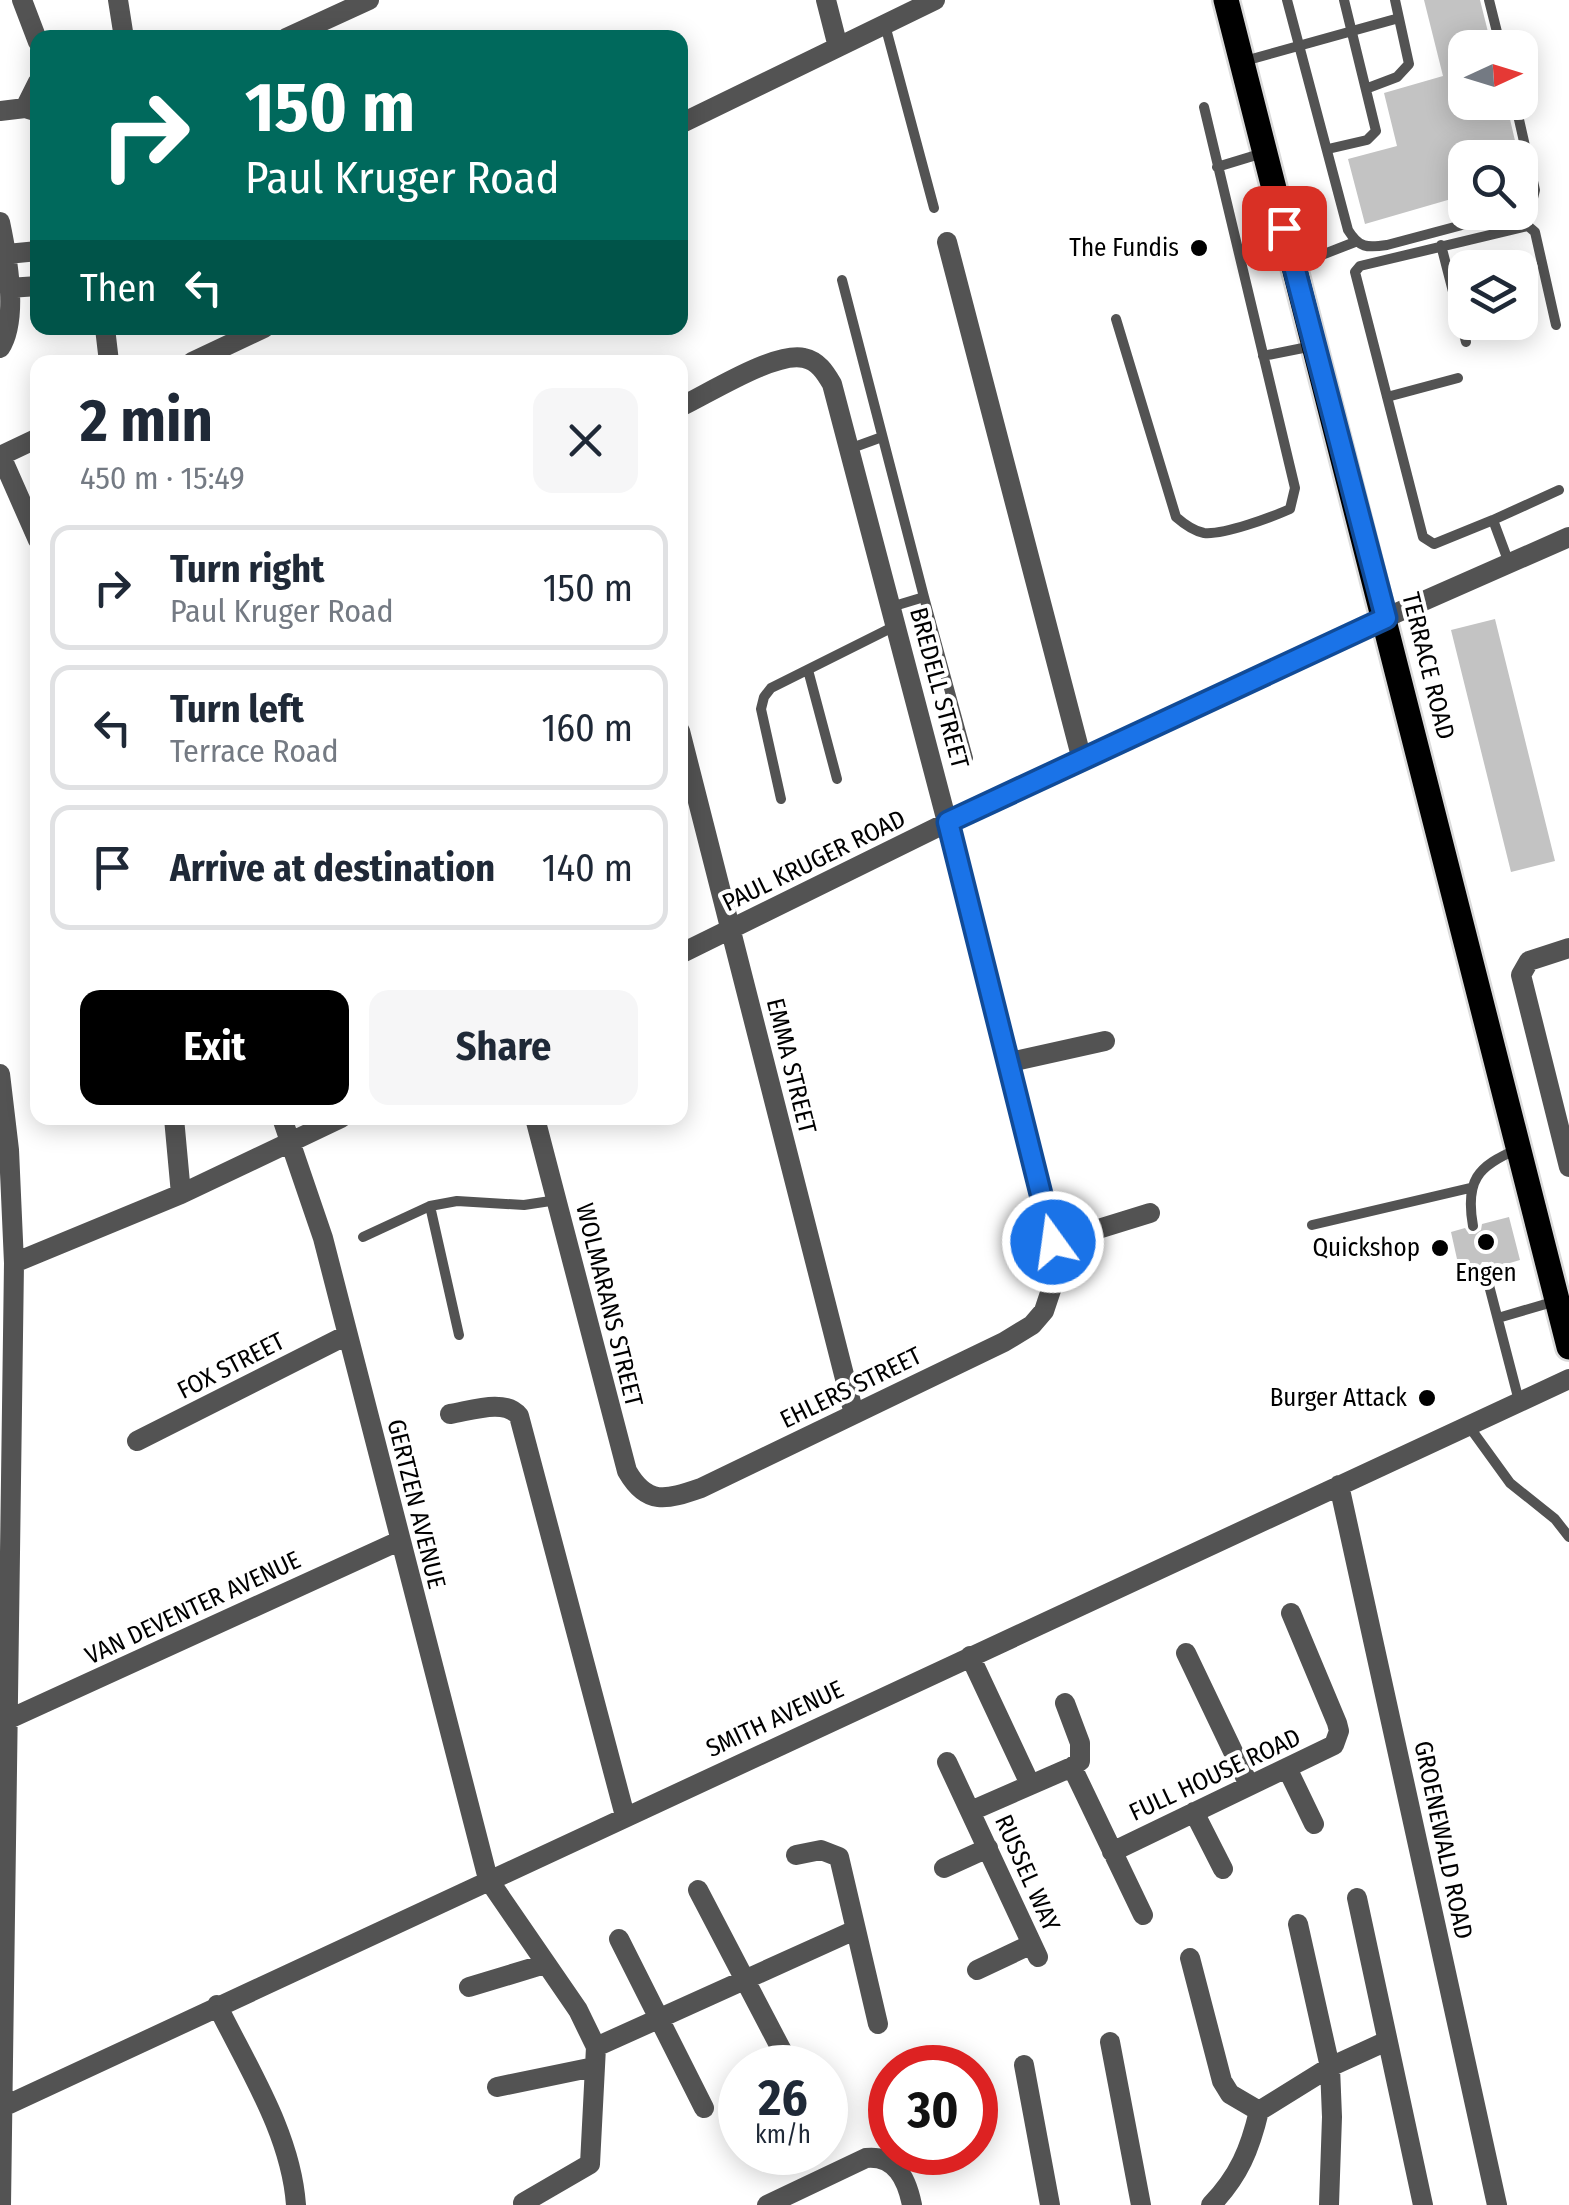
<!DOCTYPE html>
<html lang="en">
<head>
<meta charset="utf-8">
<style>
	:root { --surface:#fff; --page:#f6f6f7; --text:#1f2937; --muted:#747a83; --line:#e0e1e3; --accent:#000 }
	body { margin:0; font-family:"Fira Sans Condensed",sans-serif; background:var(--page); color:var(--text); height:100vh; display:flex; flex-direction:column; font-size:38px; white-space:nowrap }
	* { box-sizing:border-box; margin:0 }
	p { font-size:32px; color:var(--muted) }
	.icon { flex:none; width:55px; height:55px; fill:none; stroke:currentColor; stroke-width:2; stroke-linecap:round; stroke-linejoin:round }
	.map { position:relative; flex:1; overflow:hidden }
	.panel { position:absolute; left:30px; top:355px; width:658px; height:770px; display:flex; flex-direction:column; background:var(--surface); border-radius:20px; box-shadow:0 5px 25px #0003 }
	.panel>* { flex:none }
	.guide { position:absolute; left:30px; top:30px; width:658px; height:305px; border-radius:20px; box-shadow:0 5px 25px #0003; background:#00695c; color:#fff; overflow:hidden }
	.needle { width:65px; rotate:86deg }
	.tools { position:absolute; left:1448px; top:30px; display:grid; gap:20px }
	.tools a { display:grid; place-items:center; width:90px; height:90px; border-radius:20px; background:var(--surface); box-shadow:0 5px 25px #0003; font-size:50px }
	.speed { position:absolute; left:718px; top:2045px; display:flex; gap:20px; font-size:50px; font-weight:700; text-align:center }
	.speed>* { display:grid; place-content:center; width:130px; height:130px; border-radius:50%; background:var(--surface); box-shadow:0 5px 25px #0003; line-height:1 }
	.speed small { font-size:25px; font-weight:400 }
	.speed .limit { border:15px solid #d22; background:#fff; color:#111 }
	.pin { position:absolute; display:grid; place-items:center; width:85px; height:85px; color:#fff; margin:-42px; border-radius:20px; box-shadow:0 5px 15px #0006 }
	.me { position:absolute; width:110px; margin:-55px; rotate:346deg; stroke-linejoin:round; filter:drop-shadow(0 0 8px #0008) }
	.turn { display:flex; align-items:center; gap:35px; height:210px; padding:0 50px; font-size:45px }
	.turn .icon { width:130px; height:130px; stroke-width:2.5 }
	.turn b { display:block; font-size:70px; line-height:85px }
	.then { display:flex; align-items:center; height:95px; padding:0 50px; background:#0003; gap:20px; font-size:38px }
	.round { display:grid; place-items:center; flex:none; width:105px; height:105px; border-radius:20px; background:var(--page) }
	.overview { display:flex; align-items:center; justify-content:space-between; height:170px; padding:0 50px }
	h1 { font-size:60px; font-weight:700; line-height:75px }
	.cta { display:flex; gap:20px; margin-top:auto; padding:20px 50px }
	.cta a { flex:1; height:115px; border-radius:20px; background:var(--accent); color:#fff; font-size:40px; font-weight:700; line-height:115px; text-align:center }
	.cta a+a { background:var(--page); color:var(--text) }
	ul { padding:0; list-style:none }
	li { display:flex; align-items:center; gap:30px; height:125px; margin:0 20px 15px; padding:0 30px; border:5px solid var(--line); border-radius:20px }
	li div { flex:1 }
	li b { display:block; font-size:38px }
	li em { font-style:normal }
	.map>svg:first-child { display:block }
</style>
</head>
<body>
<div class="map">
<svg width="1569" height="2205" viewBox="0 0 1569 2205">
	<rect width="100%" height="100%" fill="#fff"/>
	<!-- building -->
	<path fill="#c3c3c3" d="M1424,0H1480L1492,48H1465V102H1506L1519,158H1465V195L1365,224L1348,159L1397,146L1384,93L1443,76Z
		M1495,619L1555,861L1511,872L1451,630Z
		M1509,1217L1520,1260L1493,1268L1488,1262H1482L1477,1272L1461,1277L1451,1232L1465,1228L1469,1234H1475L1481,1230L1482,1224Z"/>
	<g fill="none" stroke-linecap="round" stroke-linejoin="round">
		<defs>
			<path id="primary" d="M1226,0L1569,1347"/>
		</defs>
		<!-- primary casing -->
		<use href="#primary" stroke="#dbdbdb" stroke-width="30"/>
		<!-- service -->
		<path stroke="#535353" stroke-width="10" d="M1287,0L1348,230C1359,248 1367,248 1387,245L1511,212
			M1489,0L1501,48
			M885,25L934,208
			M1241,62L1399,18
			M1368,88L1397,77L1409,64L1395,0
			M1515,102L1535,190L1532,202L1520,210
			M1328,149L1367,140L1376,131L1344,0
			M1217,167L1263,153
			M1441,245L1466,342
			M1296,265L1355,242
			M842,280L924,597
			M1116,319L1176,517C1184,524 1193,531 1204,533C1224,535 1272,517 1290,509L1295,488L1204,107
			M1263,356L1313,346
			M1387,397L1458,378
			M849,449L882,437
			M1493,520L1559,490
			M1509,563L1493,520L1434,544L1423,537L1355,272L1360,266L1528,226L1535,232L1556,325
			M891,607L924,597L968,758
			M808,670L837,779
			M781,799L761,709L764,697L771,688L895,626
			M430,1206L459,1335
			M1312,1225L1470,1188
			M1473,1226C1465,1181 1477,1166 1518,1149
			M363,1237L430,1206L457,1201L524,1205L557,1200
			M1485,1270L1519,1401
			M1498,1318L1556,1301
			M1468,1425L1510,1483L1555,1519L1569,1537"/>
		<!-- minor -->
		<path stroke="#535353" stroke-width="20" d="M22,0L38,42
			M118,0L124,38
			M826,0L838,47
			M286,38L369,0
			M25,108L38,82
			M0,111L25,108L38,112
			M680,124L935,0
			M0,222C7,255 19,319 0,348
			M947,242L1082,760
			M7,254L38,251
			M9,288L38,286
			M105,328L109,362
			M192,362L264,328
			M0,456L38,438
			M1,456L38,540
			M680,731L854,1414
			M1569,948L1529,961L1521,975L1569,1167
			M680,954L948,822L1385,618L1569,537
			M1010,1062L1105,1041
			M0,1074L9,1150L14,1263L1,2205
			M174,1118L181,1194
			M282,1118L323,1238L488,1879L578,2010L596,2047L590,2164L523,2203
			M535,1118L627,1471C647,1506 666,1500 701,1488L1004,1342L1032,1325L1044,1311L1051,1290L1053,1243L1010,1062L832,384C825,372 818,361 804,358C775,351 708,394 680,407
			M1053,1243L1150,1213
			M14,1263L181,1194L341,1118
			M450,1414C470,1411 505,1398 519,1416L625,1816
			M137,1441L347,1335
			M1339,1485L1497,2205
			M1186,1653L1249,1785
			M970,1656L1030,1784
			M7,1720L399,1541
			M947,1762L1038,1957
			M1072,1767L1143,1915
			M1287,1768L1314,1824
			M971,1811L1072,1767L1080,1761V1743L1065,1703
			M1194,1812L1223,1869
			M1112,1852L1334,1745L1339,1731L1337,1723L1291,1613
			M796,1855L821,1850L839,1857L878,2024
			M944,1868L988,1848
			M698,1890L791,2068
			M1357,1898L1423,2205
			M1298,1924L1330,2067L1332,2117L1329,2205
			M619,1939L704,2108
			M1190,1958L1222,2081L1230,2094L1259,2111
			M977,1970L1032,1944
			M469,1987L545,1964
			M217,2005C248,2068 291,2134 296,2205
			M1110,2042L1141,2205
			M596,2047L855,1930
			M1024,2065L1050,2205
			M497,2087L594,2067
			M3,2107L1569,1379
			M767,2205L866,2158C896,2155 907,2180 912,2205
			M1211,2205C1239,2176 1250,2149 1259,2111L1330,2067L1387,2041"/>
		<!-- primary -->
		<use href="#primary" stroke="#000" stroke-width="25"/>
	</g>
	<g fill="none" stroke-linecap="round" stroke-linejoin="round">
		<defs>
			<path id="route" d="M1053,1242L948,822L1386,618L1284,228"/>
		</defs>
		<!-- route casing -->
		<use href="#route" stroke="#114b97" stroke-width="25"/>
		<!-- route -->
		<use href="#route" stroke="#1a73e8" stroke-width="18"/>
	</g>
	<!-- markers -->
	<g fill="#000" stroke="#fff" stroke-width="4">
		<circle cx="1199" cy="248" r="10"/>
		<circle cx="1486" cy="1242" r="10"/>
		<circle cx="1440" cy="1248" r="10"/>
		<circle cx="1427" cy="1398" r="10"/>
	</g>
	<g text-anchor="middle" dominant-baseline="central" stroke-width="8" stroke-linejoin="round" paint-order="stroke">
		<!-- poi labels -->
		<g font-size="25" fill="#000" stroke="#fff" text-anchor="end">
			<text x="1179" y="248">The Fundis</text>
			<text x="1420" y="1248">Quickshop</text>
			<text x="1486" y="1273" text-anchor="middle">Engen</text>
			<text x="1407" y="1398">Burger Attack</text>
		</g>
		<!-- street labels -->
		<g font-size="25" fill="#000" stroke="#fff">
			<text transform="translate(1428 666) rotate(76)">TERRACE ROAD</text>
			<text transform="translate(939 688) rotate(75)">BREDELL STREET</text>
			<text transform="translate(814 861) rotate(-26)">PAUL KRUGER ROAD</text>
			<text transform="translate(791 1066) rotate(76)">EMMA STREET</text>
			<text transform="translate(609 1305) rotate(76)">WOLMARANS STREET</text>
			<text transform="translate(231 1366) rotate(-27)">FOX STREET</text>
			<text transform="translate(851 1388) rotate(-26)">EHLERS STREET</text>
			<text transform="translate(416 1504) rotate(76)">GERTZEN AVENUE</text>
			<text transform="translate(193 1608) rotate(-25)">VAN DEVENTER AVENUE</text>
			<text transform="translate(775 1719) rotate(-25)">SMITH AVENUE</text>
			<text transform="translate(1215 1775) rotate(-25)">FULL HOUSE ROAD</text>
			<text transform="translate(1443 1840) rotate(78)">GROENEWALD ROAD</text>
			<text transform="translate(1027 1873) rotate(66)">RUSSEL WAY</text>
		</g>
	</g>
</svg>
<div class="tools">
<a><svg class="needle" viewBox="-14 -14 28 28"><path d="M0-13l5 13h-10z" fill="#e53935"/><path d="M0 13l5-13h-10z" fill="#747a83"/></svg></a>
<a><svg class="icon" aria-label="search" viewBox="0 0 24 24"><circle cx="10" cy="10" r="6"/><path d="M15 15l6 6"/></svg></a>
<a><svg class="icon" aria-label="layers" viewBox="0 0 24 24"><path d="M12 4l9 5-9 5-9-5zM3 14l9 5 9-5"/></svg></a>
</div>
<div class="speed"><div>26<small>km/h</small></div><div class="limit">30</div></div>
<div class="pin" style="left:1284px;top:228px;background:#d93025"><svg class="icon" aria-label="arrive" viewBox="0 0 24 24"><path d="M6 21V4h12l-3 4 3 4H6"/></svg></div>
<svg class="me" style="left:1053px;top:1242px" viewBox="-20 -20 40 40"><circle r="17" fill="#1a73e8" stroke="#fff" stroke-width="3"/><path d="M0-11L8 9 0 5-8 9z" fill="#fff"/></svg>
<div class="guide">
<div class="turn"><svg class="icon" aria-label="right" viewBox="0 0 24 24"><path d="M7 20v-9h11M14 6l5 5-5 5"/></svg><div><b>150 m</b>Paul Kruger Road</div></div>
<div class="then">Then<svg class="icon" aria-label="left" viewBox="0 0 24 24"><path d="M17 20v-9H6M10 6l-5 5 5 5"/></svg></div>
</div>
<section class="panel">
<div class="overview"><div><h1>2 min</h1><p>450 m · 15:49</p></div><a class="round"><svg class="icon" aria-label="close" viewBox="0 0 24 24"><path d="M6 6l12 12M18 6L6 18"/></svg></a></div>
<ul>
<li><svg class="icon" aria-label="right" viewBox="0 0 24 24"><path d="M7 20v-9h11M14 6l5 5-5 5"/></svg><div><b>Turn right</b><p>Paul Kruger Road</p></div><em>150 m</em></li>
<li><svg class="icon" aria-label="left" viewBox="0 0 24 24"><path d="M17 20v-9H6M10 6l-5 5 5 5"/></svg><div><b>Turn left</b><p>Terrace Road</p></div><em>160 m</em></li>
<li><svg class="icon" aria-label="arrive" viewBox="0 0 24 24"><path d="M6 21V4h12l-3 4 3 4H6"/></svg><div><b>Arrive at destination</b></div><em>140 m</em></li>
</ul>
<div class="cta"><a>Exit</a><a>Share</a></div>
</section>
</div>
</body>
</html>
